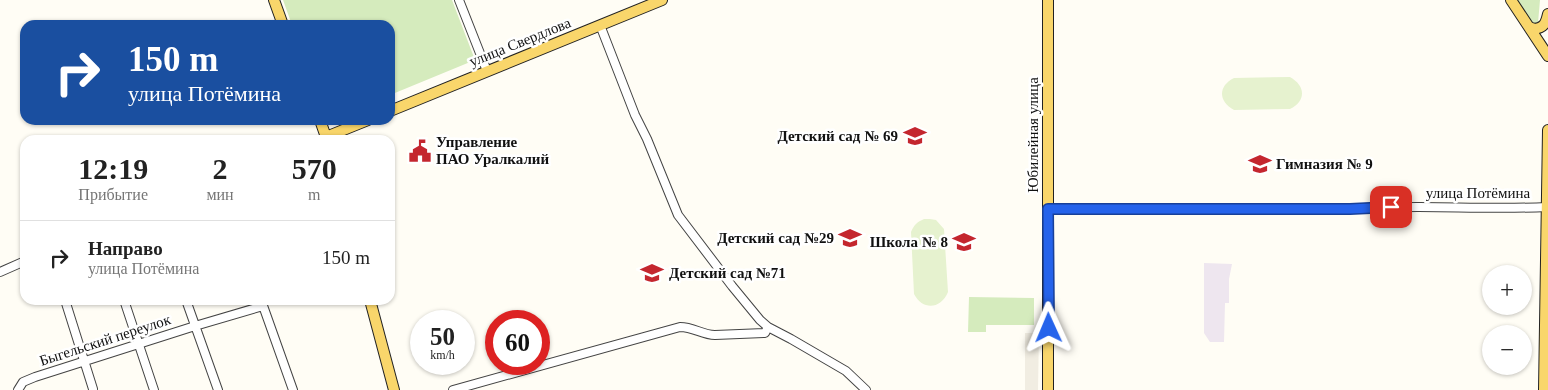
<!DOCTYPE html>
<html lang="ru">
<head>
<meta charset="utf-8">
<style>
	:root { --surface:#fff; --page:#f6f6f6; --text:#222; --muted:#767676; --line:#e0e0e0 }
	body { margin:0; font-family:"Times New Roman",serif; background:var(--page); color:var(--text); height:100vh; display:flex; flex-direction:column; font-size:19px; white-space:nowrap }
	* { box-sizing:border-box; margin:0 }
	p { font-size:16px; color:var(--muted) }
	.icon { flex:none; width:28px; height:28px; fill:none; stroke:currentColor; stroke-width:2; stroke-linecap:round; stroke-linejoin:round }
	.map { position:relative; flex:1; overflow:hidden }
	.panel { position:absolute; left:20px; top:135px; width:375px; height:170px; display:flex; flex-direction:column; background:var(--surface); border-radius:15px; box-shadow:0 1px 4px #0004 }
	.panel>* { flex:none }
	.hud { position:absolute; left:20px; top:20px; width:375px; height:105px; border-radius:15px; box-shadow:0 1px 4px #0004; background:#1a4fa0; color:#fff; overflow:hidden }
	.fabs { position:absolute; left:1482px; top:265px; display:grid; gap:10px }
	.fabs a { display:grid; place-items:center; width:50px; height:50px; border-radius:50%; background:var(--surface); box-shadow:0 1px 4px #0004; font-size:25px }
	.speed { position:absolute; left:410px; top:310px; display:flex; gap:10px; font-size:25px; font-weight:700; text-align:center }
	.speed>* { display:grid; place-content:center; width:65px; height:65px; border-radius:50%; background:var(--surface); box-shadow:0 1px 4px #0004; line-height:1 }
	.speed small { font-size:12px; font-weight:400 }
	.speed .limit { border:8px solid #d22; background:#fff; color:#111 }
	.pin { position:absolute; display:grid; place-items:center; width:42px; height:42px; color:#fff; margin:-21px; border-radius:10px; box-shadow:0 2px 8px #0006 }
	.me { position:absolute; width:55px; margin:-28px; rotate:359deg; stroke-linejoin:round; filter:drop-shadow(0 0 4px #0008) }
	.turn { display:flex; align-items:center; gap:18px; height:105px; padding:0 25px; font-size:22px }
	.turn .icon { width:65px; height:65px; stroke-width:2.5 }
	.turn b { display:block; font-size:35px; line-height:42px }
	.eta { display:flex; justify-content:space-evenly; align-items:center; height:85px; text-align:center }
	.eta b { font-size:30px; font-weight:700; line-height:35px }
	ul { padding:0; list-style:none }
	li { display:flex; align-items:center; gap:15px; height:75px; padding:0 25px; border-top:1px solid var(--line) }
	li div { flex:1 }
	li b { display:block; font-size:19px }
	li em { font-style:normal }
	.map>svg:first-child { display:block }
</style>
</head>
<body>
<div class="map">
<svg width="1548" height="390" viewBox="0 0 1548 390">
	<rect width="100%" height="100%" fill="#fffdf5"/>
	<!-- industrial -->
	<path fill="#eee6ef" d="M1204,263L1232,264L1229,279V303H1225L1224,342H1210L1204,333Z"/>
	<!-- green -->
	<path fill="#d5ebbd" d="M283,0H452L475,60L390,95V25H292Z
		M1516,0H1540L1538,23L1533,25Z
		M969,297L1034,298V325H986V332H968Z"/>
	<!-- pitch -->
	<path fill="#e6f2cf" d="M1290,77C1306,86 1306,101 1290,109L1234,110C1218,101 1218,86 1234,78Z
		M924,219H930L936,220L944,229L948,292C941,309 923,311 914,294L911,232C914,225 917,222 924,219Z"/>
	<!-- plaza -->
	<path fill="#f1ede2" d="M1025,333H1039L1038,390H1025Z"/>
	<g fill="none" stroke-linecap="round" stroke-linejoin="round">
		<defs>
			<path id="minor" d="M459,0L487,71
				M600,25L635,115L647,139L678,215L732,286L760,320L768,327L791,339L846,371L866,390
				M1048,209H1350C1416,204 1481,210 1547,207
				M0,272L25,261
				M65,300L93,389
				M124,300L154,390
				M186,300L218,390
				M261,300L293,390
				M18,390L23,382L35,377L195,326L263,306
				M453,390L680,327C694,327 702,335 715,335L765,333L768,327"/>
			<path id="major" d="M274,0L283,25
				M1048,0V390
				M1511,0L1548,56
				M1529,27L1534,29C1544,28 1546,23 1548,14
				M390,111L662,0
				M320,120L327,140
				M326,137L368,120
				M370,300L394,390
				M1544,390L1548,130"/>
		</defs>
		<!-- minor casing -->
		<use href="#minor" stroke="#444" stroke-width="10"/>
		<!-- major casing -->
		<use href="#major" stroke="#222" stroke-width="12"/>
		<!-- minor -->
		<use href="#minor" stroke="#fff" stroke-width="8"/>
		<!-- major -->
		<use href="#major" stroke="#f9d66b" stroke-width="10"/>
	</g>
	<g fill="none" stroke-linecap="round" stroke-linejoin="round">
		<defs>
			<path id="route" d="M1049,328L1048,209H1350L1391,207"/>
		</defs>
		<!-- route casing -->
		<use href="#route" stroke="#184099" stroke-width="12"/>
		<!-- route -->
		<use href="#route" stroke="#2563eb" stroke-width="9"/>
	</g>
	<!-- icons -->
	<defs>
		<symbol id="school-bare" viewBox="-9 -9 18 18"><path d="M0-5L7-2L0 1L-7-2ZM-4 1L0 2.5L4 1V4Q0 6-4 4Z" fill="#c4262e" stroke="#fff" stroke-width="2.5" paint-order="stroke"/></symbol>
		<symbol id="civic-bare" viewBox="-9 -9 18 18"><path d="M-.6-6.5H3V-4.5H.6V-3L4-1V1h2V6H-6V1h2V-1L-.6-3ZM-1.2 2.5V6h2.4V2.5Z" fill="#c4262e" stroke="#fff" stroke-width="2.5" paint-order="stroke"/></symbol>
	</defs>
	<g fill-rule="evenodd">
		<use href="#school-bare" x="899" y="120" width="32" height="32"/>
		<use href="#civic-bare" x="404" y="135" width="32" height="32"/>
		<use href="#school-bare" x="1244" y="148" width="32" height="32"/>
		<use href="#school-bare" x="834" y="222" width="32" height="32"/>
		<use href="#school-bare" x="948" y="226" width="32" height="32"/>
		<use href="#school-bare" x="636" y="257" width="32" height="32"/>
	</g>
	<g text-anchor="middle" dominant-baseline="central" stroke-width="5" stroke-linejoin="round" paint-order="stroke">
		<!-- street labels -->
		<g font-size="15" fill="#111" stroke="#fff">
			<text transform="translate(520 42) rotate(-22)">улица Свердлова</text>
			<text transform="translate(1033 135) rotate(-90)">Юбилейная улица</text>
			<text x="1478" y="193">улица Потёмина</text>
			<text transform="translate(105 340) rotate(-18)">Быгельский переулок</text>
		</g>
		<!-- poi labels -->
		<g font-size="15" font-weight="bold" fill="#111" stroke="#fff" text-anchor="end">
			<text x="898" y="136">Детский сад № 69</text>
			<text x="436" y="142" text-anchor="start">Управление<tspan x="436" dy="17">ПАО Уралкалий</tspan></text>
			<text x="1276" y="164" text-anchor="start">Гимназия № 9</text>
			<text x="834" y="238">Детский сад №29</text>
			<text x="948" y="242">Школа № 8</text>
			<text x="669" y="273" text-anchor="start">Детский сад №71</text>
		</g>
	</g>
</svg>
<div class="fabs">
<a>+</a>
<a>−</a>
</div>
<div class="speed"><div>50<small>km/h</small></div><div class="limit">60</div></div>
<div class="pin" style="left:1391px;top:207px;background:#d93025"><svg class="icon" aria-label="arrive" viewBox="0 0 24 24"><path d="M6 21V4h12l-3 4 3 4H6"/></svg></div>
<svg class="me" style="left:1049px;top:328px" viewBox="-20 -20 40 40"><path d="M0-17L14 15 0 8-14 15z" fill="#2563eb" stroke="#fff" stroke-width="4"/></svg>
<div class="hud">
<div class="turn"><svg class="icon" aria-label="right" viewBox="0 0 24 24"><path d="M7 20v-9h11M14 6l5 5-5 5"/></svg><div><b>150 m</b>улица Потёмина</div></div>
</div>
<section class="panel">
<div class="eta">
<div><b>12:19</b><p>Прибытие</p></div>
<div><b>2</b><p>мин</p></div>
<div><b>570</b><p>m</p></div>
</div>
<ul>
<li><svg class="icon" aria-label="right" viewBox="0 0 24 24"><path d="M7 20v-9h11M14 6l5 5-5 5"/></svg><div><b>Направо</b><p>улица Потёмина</p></div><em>150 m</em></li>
</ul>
</section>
</div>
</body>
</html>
